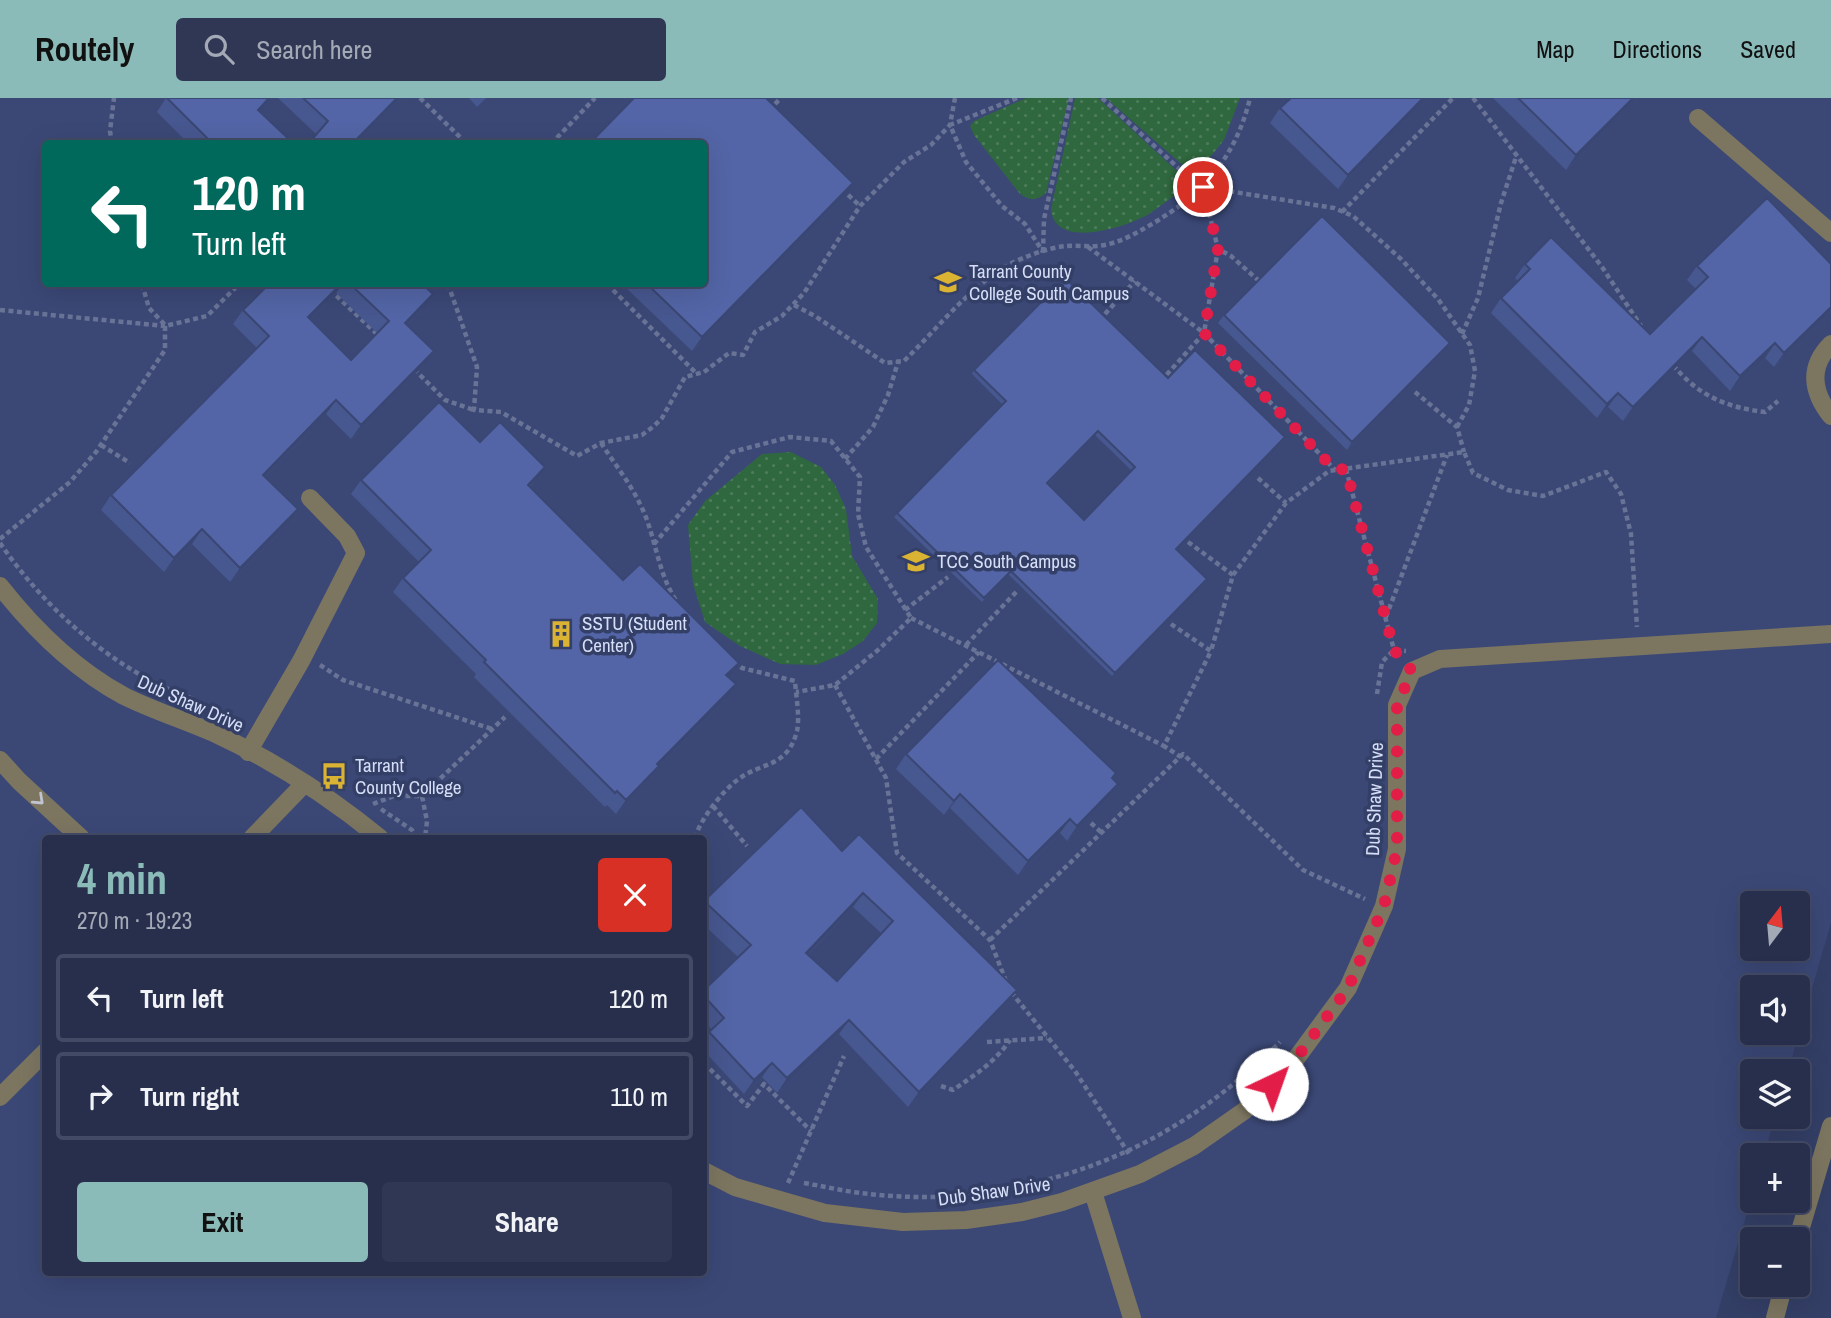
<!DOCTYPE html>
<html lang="en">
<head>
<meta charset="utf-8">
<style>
	:root { --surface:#272f4d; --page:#2f3754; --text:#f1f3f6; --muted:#a4a9b6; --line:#434a65; --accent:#8bbbb9 }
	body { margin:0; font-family:"Archivo Narrow",sans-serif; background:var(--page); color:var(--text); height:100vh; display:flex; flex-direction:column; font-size:26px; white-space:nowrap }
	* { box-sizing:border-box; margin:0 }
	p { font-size:23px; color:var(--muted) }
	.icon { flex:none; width:38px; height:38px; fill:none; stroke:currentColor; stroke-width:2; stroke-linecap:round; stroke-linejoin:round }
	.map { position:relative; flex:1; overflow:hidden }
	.side { position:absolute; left:42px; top:737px; width:665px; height:441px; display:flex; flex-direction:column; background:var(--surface); border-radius:7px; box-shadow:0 7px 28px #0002,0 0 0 2px var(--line) }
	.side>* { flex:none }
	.top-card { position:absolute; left:42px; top:42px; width:665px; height:147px; border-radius:7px; box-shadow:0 7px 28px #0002,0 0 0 2px var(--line); background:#00695c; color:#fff; overflow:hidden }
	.needle { width:46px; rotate:16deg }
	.buttons { position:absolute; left:1740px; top:793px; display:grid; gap:14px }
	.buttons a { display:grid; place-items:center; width:70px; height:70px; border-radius:7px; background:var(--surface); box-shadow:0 7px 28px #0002,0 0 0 2px var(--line); font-size:35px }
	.pin { position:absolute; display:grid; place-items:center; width:60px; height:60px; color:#fff; margin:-30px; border:4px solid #fff; border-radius:50%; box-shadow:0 2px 7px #0007 }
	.me { position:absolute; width:77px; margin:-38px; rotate:42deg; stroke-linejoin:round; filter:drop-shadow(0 0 5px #0008) }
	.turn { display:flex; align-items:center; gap:24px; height:147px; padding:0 35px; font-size:32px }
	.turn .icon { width:91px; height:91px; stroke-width:2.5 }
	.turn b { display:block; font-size:49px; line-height:60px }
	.round { display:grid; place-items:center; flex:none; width:74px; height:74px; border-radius:7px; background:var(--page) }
	.headline { display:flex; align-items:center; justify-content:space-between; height:119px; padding:0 35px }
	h1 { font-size:42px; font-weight:800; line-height:52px; color:var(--accent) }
	.action { display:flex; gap:14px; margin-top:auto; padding:14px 35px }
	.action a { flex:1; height:80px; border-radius:7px; background:var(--accent); color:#111; font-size:28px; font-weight:800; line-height:80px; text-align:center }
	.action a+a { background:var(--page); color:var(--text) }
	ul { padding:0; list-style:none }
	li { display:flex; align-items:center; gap:21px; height:88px; margin:0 14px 10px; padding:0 21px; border:4px solid var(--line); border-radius:7px }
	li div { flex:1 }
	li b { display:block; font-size:26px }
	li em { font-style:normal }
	header { display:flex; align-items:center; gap:42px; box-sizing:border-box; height:98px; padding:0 35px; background:var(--accent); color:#111 }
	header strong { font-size:33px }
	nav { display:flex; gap:38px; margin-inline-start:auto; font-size:24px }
	.search { width:490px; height:63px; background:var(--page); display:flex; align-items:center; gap:18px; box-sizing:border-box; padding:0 24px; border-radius:7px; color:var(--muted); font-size:26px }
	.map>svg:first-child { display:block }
</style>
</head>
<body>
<header>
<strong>Routely</strong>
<div class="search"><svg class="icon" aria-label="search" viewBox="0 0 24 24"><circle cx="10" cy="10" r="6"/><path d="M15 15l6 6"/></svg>Search here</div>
<nav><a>Map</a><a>Directions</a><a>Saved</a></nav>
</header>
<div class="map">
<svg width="1831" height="1220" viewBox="0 0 1831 1220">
	<defs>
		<pattern id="grass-dots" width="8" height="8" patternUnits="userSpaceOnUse" patternTransform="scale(1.75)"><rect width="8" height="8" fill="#2f673e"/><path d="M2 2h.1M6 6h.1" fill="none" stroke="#4c7c5a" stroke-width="1.8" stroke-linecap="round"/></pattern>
	</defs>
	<rect width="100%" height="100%" fill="#343f67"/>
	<!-- built -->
	<path fill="#3b4876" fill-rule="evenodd" d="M0,0H1831V825L1788,973H1752V1018L1775,1019L1764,1057H1752V1098L1716,1220H0ZM46,46H704V186H46ZM46,740H704V1174H46ZM1752,805H1797V850H1752ZM1752,889H1797V934H1752Z"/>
	<!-- grass -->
	<path fill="url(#grass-dots)" d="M1026,0H1069L1046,95C1037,103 1030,103 1020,96L974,37L970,28L974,23Z
		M1075,0H1098L1179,75L1188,87C1175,97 1162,107 1149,116C1127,129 1054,153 1051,111Z
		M1106,0H1240L1224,42L1195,78Z
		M791,354L821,369L835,387L846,411L852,458L878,501L877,525L863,543L843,556L816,567L780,566L740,548L705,524L693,486L688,427L705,403L762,356Z"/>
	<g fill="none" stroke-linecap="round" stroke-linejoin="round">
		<!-- path -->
		<path stroke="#697396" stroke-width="4.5" stroke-dasharray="5 3.5" stroke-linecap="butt" d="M420,0L467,46
			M1017,0L950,27L966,64L1002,108L1025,126L1043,154
			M1102,0L1187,78L1203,89L1334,110L1353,118L1401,161L1438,201L1470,247L1475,273L1469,307L1457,329
			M1473,0L1602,169L1641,228
			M769,12L781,0
			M112,46L110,33L114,0
			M551,46L595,0
			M1203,90L1218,151L1231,158L1259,183
			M842,91L860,108
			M1342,114L1453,0
			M1088,149L1204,235L1162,282
			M1218,151L1204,235L1335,372
			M1043,154L1044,121L1071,0
			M142,186L149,210L165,227
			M324,186L379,238
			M448,186L477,269L474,312L501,314L577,358L601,345L642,337L654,328L662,320L685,279L704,274L729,255L743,257L755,234L782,218L804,195L860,108L904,64L931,47L950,27L955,0
			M607,186L697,276
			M794,207L815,218L885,265L904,263C939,229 968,190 1010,166C1026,158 1048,150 1066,148C1080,147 1095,150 1109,146C1125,142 1138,134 1152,126C1203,96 1236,59 1250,0
			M0,212L165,228
			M1105,216L1135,183
			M1462,236L1478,200L1501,105L1516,59
			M1673,267C1699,298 1725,309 1765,314L1778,303
			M414,271L445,302L474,312
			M1415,294L1457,329L1464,354
			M601,345C614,365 630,385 640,406C656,437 657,475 677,504
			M101,347L130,365
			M845,361L873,329L888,297L898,264
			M1346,371L1394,552
			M1258,380L1286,405
			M0,441L70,384L96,354L165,252V228L207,218L239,186
			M1188,444L1233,477L1211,553
			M0,445C38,500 87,547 146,580C161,589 179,595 195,602
			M654,446L732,354L790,339L831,343L860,379L858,416L866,449L911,520L878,552L835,587L796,594
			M1233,477L1286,405L1329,373L1464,354L1473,375L1508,392L1543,398L1606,374L1621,396L1631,436L1637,529
			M905,512L948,479
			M1386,519L1447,357
			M911,520L1164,648
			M1171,526L1211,553L1164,648L1181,659
			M966,547L1018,492
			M320,567L343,582L492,631
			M835,587L886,680L897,755L990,842L1007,886
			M1377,596L1382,564L1394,552L1406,553
			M876,661L979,554
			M422,698L505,619
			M373,706L394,698H422L427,723L425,740
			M713,708L747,748
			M381,711L412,732L417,740
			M1091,725L1102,735
			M695,740C700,722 721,695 736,683C761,663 787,671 797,633C800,619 796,598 795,583L742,570L734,563
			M990,842L1183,656L1303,772L1365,801
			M1011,894L1075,973L1129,1056
			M987,944L1047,940
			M704,965L747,1008L764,986L811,1033
			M941,988L953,992C975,977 995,964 1010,942
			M788,1085L844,958
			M804,1085C823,1088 842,1093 861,1095C899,1100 940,1100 978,1097C993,1096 1009,1090 1025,1087C1128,1064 1205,1018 1280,944"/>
		<!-- minor -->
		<path stroke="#7c7560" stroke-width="18" d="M1698,20L1831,135
			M1831,246C1808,269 1812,294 1831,318
			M0,488C33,530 76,572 124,598C154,613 187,623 218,637C276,664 331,700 380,740
			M248,654L301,563L356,455L347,438L310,400
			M0,662L19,683L81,740
			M252,740L305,685
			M0,999L46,953
			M704,1073L735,1089L825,1115L903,1124L966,1122L1022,1114L1062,1104L1140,1076L1194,1048L1244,1013L1287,973L1348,890L1384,808L1397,751V607L1412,573L1440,561L1831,536
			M1093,1094L1132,1220
			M1797,1143L1831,1028
			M1775,1220L1784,1186"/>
	</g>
	<!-- wall -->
	<path fill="#47578f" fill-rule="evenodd" d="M166,0H272L259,13L294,46H189L157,14Z
		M278,0H401L356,46H308L316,36Z
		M469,0H486L477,9Z
		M1428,0L1338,91L1270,25L1280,10Z
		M1493,0H1637L1566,72Z
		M843,100L692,253L622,186H704Z
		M1525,166L1650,236L1696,191L1687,182L1697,168L1831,166V213L1774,269L1765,260L1730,293L1692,253L1623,323L1608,309L1597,320L1491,215L1501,200L1518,183L1515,180Z
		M269,186H422L423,211L407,227L424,267L351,341L326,316L265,379L288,426L230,484L192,446L164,474L101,412L111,397L257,250L233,226L243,212ZM336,195L377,235L351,262L310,221Z
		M1224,217L1445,253L1347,352L1218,225Z
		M974,272L1168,280L1285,339L1176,451L1207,481L1112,578L1008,476L982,504L894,419L1003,307L972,276ZM1095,337L1132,373L1084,422L1048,386Z
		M480,344L535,383L530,389L623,482L729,580L726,601L659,668L649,682L616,716L607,707L605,709L474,579L476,576L393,494L403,480L419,464L351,396L361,382Z
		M906,656L1116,675L1112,681L1118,686L1108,701L1067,743L1060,735L1018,777L950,710L944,717L896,671Z
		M842,753L1017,892L1006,906L908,1009L839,936L777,995L762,979L744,996L704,953V942L712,932L704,923V892L738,859L704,827V803ZM853,809L881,835L837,883L808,857Z"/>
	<!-- shaded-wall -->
	<path fill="#3a4774" d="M269,0H272L248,26L258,12Z
		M397,0H401L356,46H352Z
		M1423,0H1428L1338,91L1348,77Z
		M1633,0H1637L1566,72L1576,57Z
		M853,85L843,100L692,253L702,239Z
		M341,186H343L336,195L298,233L308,219Z
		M433,196L423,211L395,239L405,225Z
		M1831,209V213L1774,269L1784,255Z
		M1702,239L1692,253L1623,323L1633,309Z
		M1450,245L1445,253L1347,352L1352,344Z
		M1775,245L1765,260L1730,293L1740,278Z
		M434,253L424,267L351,341L361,327Z
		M1618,295L1608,309L1597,320L1607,306Z
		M336,302L326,316L253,391L263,377Z
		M1285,339L1282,343L1173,454L1176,451Z
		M545,369L535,383L517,401L528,387Z
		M298,411L288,426L230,484L240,470Z
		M202,431L192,446L164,474L174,460Z
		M1207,481L1204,485L1112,578L1115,575Z
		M739,565L729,579L726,577Z
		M736,586L726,601L647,680L657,666Z
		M659,668L649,682L616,716L626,702Z
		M1118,686L1108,701L1067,743L1077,728Z
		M960,696L950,710L944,717L954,703Z
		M1070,721L1060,735L1018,777L1028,763Z
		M863,795L853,809L796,869L806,855Z
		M1017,892L1006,906L908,1009L919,994Z
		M849,922L839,936L777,995L787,980Z
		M772,965L762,979L744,996L754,982Z"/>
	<!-- building -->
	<path fill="#5365a6" stroke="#3a4774" stroke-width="2" fill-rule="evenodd" d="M167,0H269L258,12L294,46H213Z
		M303,0H397L352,46H308L328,23Z
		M634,0H766L853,85L702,239L647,186H704V46H589Z
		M1291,0H1423L1348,77L1280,10Z
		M1518,0H1633L1576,57Z
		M1767,100L1831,166V209L1784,255L1775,245L1740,278L1702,239L1633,309L1618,295L1607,306L1501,200L1530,171L1525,166L1551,139L1650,236L1708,179L1697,168Z
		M1322,118L1450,245L1352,344L1224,217Z
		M1065,180L1168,280L1195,252L1285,339L1176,451L1207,481L1115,575L1011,473L984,500L897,415L1006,303L974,272ZM1098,333L1135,369L1084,422L1047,385Z
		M269,186H341L308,219L351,262L389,223L350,186H422L433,196L405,225L434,253L361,327L336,302L263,377L298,411L240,470L202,431L174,460L111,397L269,238L243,212Z
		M439,304L480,344L500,324L545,369L528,387L623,482L640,466L739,565L726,577L736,586L657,666L659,668L626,702L617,693L615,695L484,564L486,562L403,480L431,452L361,382Z
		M998,562L1116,675L1112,680L1118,686L1077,728L1070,721L1028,763L960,696L954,703L906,656Z
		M801,709L842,753L859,736L1017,892L919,994L849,922L787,980L772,965L754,982L709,934L724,920L704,898V892L751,847L704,803ZM863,795L893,823L837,883L806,855Z"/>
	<!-- one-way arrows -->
	<defs><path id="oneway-chevron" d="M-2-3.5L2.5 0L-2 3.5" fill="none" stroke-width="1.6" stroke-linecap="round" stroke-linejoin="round" transform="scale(1.75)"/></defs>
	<use stroke="#bfc4d0" href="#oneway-chevron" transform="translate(39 702) rotate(43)"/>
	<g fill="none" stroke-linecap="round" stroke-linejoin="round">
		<!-- route -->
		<path stroke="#e11d48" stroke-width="12" stroke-dasharray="0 21.6" d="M1203,89L1218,151L1204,235L1335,372L1346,371L1394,552L1412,573L1397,607V751L1384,808L1348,890L1287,973L1272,986"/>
	</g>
	<!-- icons -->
	<defs>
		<symbol id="university-bare" viewBox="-9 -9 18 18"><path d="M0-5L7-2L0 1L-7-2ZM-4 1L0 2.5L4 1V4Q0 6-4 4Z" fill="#dab333" stroke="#343f67" stroke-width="2.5" paint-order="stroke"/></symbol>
		<symbol id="building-bare" viewBox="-9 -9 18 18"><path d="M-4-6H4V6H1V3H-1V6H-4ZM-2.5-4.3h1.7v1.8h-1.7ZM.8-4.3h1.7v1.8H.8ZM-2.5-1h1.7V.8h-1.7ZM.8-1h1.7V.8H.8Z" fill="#dab333" stroke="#343f67" stroke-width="2.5" paint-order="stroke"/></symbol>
		<symbol id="bus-bare" viewBox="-9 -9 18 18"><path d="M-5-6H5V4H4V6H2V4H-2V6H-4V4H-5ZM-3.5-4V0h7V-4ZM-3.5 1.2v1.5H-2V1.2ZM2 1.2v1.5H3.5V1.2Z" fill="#dab333" stroke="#343f67" stroke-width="2.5" paint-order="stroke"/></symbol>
	</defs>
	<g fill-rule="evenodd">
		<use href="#university-bare" x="929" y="165" width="38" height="38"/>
		<use href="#university-bare" x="897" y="444" width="38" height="38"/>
		<use href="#building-bare" x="542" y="517" width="38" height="38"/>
		<use href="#bus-bare" x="315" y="659" width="38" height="38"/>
	</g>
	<g text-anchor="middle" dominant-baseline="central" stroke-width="7" stroke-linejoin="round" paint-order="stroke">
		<!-- poi labels -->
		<g font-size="19" fill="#d5def6" stroke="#343f67" text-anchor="start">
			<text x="969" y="173">Tarrant County<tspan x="969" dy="22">College South Campus</tspan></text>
			<text x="937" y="463">TCC South Campus</text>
			<text x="582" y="525">SSTU (Student<tspan x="582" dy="22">Center)</tspan></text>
			<text x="355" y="667">Tarrant<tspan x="355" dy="22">County College</tspan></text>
		</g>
		<!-- street labels -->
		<g font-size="19" fill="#d5def6" stroke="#343f67">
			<text transform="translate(191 605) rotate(24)">Dub Shaw Drive</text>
			<text transform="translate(1374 701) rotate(-88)">Dub Shaw Drive</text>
			<text transform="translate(994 1093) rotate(-8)">Dub Shaw Drive</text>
		</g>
	</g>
</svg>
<div class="buttons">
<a><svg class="needle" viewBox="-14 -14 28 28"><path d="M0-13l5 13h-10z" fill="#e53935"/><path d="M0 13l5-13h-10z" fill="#a4a9b6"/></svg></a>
<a><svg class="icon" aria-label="sound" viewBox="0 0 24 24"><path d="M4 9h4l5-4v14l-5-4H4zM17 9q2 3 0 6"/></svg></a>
<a><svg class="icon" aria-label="layers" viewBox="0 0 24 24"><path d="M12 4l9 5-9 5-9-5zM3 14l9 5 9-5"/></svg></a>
<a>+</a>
<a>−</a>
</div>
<div class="pin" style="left:1203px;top:89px;background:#d93025"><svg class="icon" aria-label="arrive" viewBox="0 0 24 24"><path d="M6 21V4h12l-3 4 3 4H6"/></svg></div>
<svg class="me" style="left:1272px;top:986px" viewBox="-20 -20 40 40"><circle r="19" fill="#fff"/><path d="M0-13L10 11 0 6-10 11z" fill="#e11d48"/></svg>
<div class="top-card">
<div class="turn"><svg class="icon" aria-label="left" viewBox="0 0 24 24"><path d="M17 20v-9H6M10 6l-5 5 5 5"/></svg><div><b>120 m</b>Turn left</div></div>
</div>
<section class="side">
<div class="headline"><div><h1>4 min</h1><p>270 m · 19:23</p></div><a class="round" style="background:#d93025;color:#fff"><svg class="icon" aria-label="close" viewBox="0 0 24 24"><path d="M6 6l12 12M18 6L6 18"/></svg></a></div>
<ul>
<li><svg class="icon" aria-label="left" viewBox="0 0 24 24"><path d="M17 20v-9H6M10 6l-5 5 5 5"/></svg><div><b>Turn left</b></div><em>120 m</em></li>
<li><svg class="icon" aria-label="right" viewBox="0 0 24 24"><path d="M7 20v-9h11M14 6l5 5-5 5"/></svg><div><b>Turn right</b></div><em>110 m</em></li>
</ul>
<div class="action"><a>Exit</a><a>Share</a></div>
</section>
</div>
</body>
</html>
